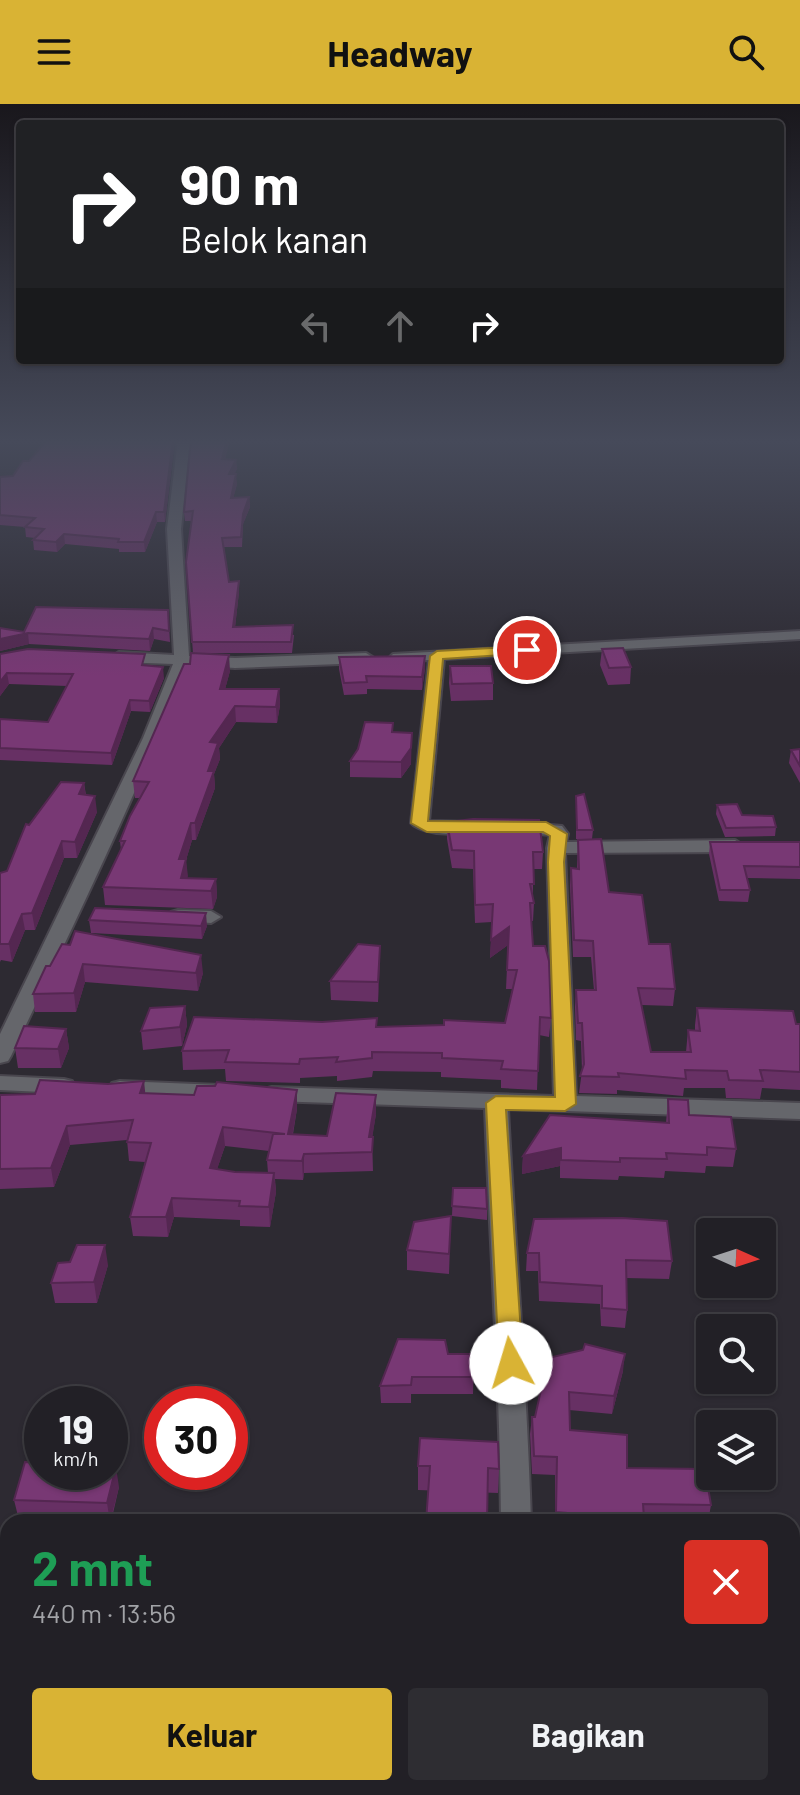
<!DOCTYPE html>
<html lang="id">
<head>
<meta charset="utf-8">
<style>
	:root { --surface:#222026; --page:#2e2d32; --text:#f1f3f6; --muted:#a2a3a7; --line:#3f3e43; --accent:#d9b334 }
	body { margin:0; font-family:Barlow,sans-serif; background:var(--page); color:var(--text); height:100vh; display:flex; flex-direction:column; font-size:30px; white-space:nowrap }
	* { box-sizing:border-box; margin:0 }
	p { font-size:26px; color:var(--muted) }
	.icon { flex:none; width:44px; height:44px; fill:none; stroke:currentColor; stroke-width:2; stroke-linecap:round; stroke-linejoin:round }
	.map { position:relative; flex:1; overflow:hidden }
	.side { position:absolute; left:0px; top:1410px; width:800px; height:282px; display:flex; flex-direction:column; background:var(--surface); border-radius:24px 24px 0 0; box-shadow:0 2px 6px #0004,0 0 0 2px var(--line) }
	.side>* { flex:none }
	.banner { position:absolute; left:16px; top:16px; width:768px; height:244px; border-radius:8px; box-shadow:0 2px 6px #0004,0 0 0 2px var(--line); background:#202124; color:#fff; overflow:hidden }
	.needle { width:52px; rotate:93deg }
	.controls { position:absolute; left:696px; top:1114px; display:grid; gap:16px }
	.controls a { display:grid; place-items:center; width:80px; height:80px; border-radius:8px; background:var(--surface); box-shadow:0 2px 6px #0004,0 0 0 2px var(--line); font-size:40px }
	.speed { position:absolute; left:24px; top:1282px; display:flex; gap:16px; font-size:40px; font-weight:700; text-align:center }
	.speed>* { display:grid; place-content:center; width:104px; height:104px; border-radius:50%; background:var(--surface); box-shadow:0 2px 6px #0004,0 0 0 2px var(--line); line-height:1 }
	.speed small { font-size:20px; font-weight:400 }
	.speed .limit { border:12px solid #d22; background:#fff; color:#111 }
	.pin { position:absolute; display:grid; place-items:center; width:68px; height:68px; color:#fff; margin:-34px; border:4px solid #fff; border-radius:50%; box-shadow:0 2px 8px #0007 }
	.me { position:absolute; width:88px; margin:-44px; rotate:354deg; stroke-linejoin:round; filter:drop-shadow(0 0 6px #0008) }
	.turn { display:flex; align-items:center; gap:28px; height:168px; padding:0 32px; font-size:36px }
	.turn .icon { width:104px; height:104px; stroke-width:2.5 }
	.turn b { display:block; font-size:56px; line-height:68px }
	.lanes { display:flex; align-items:center; height:76px; padding:0 32px; background:#0003; justify-content:center; gap:40px; direction:ltr }
	.lanes .off { opacity:.35 }
	.round { display:grid; place-items:center; flex:none; width:84px; height:84px; border-radius:8px; background:var(--page) }
	.headline { display:flex; align-items:center; justify-content:space-between; height:136px; padding:0 32px }
	h1 { font-size:48px; font-weight:700; line-height:60px; color:#1e9e55 }
	.cta { display:flex; gap:16px; margin-top:auto; padding:16px 32px }
	.cta a { flex:1; height:92px; border-radius:8px; background:var(--accent); color:#111; font-size:32px; font-weight:700; line-height:92px; text-align:center }
	.cta a+a { background:var(--page); color:var(--text) }
	header { display:flex; justify-content:space-between; align-items:center; height:104px; padding:0 32px; background:var(--accent); color:#111; font-size:36px; font-weight:700 }
	.map>svg:first-child { display:block }
</style>
</head>
<body>
<header><svg class="icon" aria-label="menu" viewBox="0 0 24 24"><path d="M4 6h16M4 12h16M4 18h16"/></svg>Headway<svg class="icon" aria-label="search" viewBox="0 0 24 24"><circle cx="10" cy="10" r="6"/><path d="M15 15l6 6"/></svg></header>
<div class="map">
<svg width="800" height="1691" viewBox="0 0 800 1691">
	<rect width="100%" height="100%" fill="#2d2a32"/>
	<g fill="none" stroke-linecap="round" stroke-linejoin="round">
		<defs>
			<path id="minor" d="M178,335H190L181,425L189,552L235,554L366,549L374,554L366,559L235,564L188,561C135,694 73,823 11,952L8,957L0,959V930L143,634L173,560L119,558L111,553L119,548L174,551L167,425Z
				M800,527V535L444,555L429,717L471,718L480,723C468,734 422,731 411,719L429,556L398,558L390,553L393,550Z
				M515,718L562,722L568,730L566,738L735,736L744,742L735,748L565,749L576,992L800,999V1015L508,1005C515,1143 527,1280 531,1418H501C500,1280 490,1142 485,1004L272,997L264,995L261,990L264,985L272,983L554,992L547,744L550,731L509,727L506,723Z
				M178,806L211,807L221,813L211,819L171,816L168,812L171,808Z
				M0,972L64,975L72,977L75,982L72,987L64,989L0,986Z
				M120,977L220,981L228,983L231,988L228,993L220,995L112,989L109,984L112,979Z"/>
		</defs>
		<!-- minor casing -->
		<use href="#minor" stroke="#49464e" stroke-width="4"/>
		<!-- minor -->
		<use href="#minor" fill="#65666b" fill-rule="evenodd"/>
	</g>
	<!-- wall -->
	<path fill="#673064" fill-rule="evenodd" d="M48,335H175L165,418H157L145,448H119V445L65,440L57,448L34,446L33,436L35,434L26,433L25,423L0,421V373L13,372L29,357Z
		M191,335H230L225,355L236,356L237,365L234,370L237,380L233,394L249,393L250,403L243,420L242,443H224L229,478L239,488L235,523L294,531L292,549H196L230,567L225,585H279L280,601L277,619L236,618L219,644L220,655L214,670L215,684L196,736H192L186,756L187,775H216L217,793L213,805L105,801L103,783L121,746L120,737L140,694H135L133,677L190,560L193,549L186,458L192,417H185L184,408Z
		M168,506L170,538L154,535L150,547L29,540L0,547V524L24,528Z
		M602,545L631,563L630,580L608,581L600,561Z
		M0,550L146,562L164,574L150,608L131,607L112,661L0,656V615L48,618L67,582L9,580L0,592Z
		M425,552V564L422,586L367,585V590L344,591L339,565V553Z
		M450,562L493,579V596L451,597L449,579Z
		M393,628L411,660L401,674L350,673V657Z
		M800,645V679L789,659L791,646Z
		M84,679L86,691L97,708L77,754H64L35,826H25L12,858L1,856L0,858V769L7,767L29,721Z
		M576,692L593,726L592,735H576Z
		M717,701L742,711L776,723L775,732L725,733L716,710Z
		M447,718L543,748L542,765H533V795L534,799L533,817H531L533,842L551,914L549,933L539,931L537,986L501,984V976L441,973V968L373,967L372,973L337,977V972L300,974V979L226,977L225,965L183,966L182,947L377,923L505,919L513,885H506L508,841L490,854L492,818L475,819L473,765L452,764L447,735Z
		M578,736L609,788L649,840L675,885L673,902L642,901L651,948H686L688,926L695,927V921L697,904L800,920V986L762,984L760,995L726,994L725,984H684L683,992L617,986V990L579,989L582,967L581,937L576,936L575,903L576,886H594L591,853H573L570,781L571,764L577,765Z
		M710,738H800V775L747,774L750,786L748,798L719,797L709,750Z
		M89,816L207,822L202,835L91,829Z
		M62,840L203,869L198,887L85,878L76,908H35L33,890L50,862Z
		M380,842L378,898L331,896L330,877Z
		M185,902L187,921L182,942L143,946L141,927Z
		M66,925L69,944L61,964H18L15,944Z
		M297,986V1005L293,1030L327,1032L376,1010L372,1033L373,1067L304,1069L303,1076L275,1075L276,1088L270,1123L240,1122V1116L174,1113L168,1133L133,1132L130,1113L145,1058L129,1057L127,1036L70,1041L54,1083L0,1085V991L145,990L194,991ZM225,1042L269,1047L267,1056L268,1069L235,1068L217,1065Z
		M668,995L736,1045L733,1063L706,1062L705,1069L665,1067L664,1074L619,1072L618,1076L560,1074V1062L522,1070L523,1052L666,1019Z
		M453,1084L487,1105V1116L452,1112Z
		M451,1112L449,1170L407,1166V1146Z
		M534,1115L672,1157L669,1175L626,1174L627,1206L625,1224L601,1222L600,1200L539,1197L538,1167H526L527,1149Z
		M70,1158L108,1161L97,1199H55L51,1179Z
		M448,1250H474L473,1290H411V1299H381L380,1282Z
		M548,1254L623,1267L612,1310L569,1306L570,1326L627,1364L711,1401L708,1418H555V1371L532,1370L530,1330L532,1313H535Z
		M418,1362L499,1365L498,1389L418,1386Z
		M119,1383L111,1418L19,1416L14,1396Z"/>
	<!-- shaded-wall -->
	<path fill="#542751" d="M173,335H175L165,418L164,408Z
		M227,335H230L223,365L222,355Z
		M236,356L237,365L230,380L229,370Z
		M236,370L237,380L231,403V394Z
		M249,393L250,403L243,420L242,443L243,410Z
		M156,408L157,418L145,448L144,438Z
		M64,430L65,440L57,448L56,438Z
		M239,477V488L234,533L233,523Z
		M153,524L154,535L150,547L149,535Z
		M28,529L29,540L0,547V535Z
		M229,551L230,567L221,600L220,585Z
		M425,552V564L422,586V573Z
		M163,563L164,574L150,608L149,597Z
		M7,569L9,580L0,592V578Z
		M279,585L280,601L277,619L276,603Z
		M130,596L131,607L112,661L111,649Z
		M235,602L236,618L219,644L220,655L214,670L215,684L196,736L195,719L208,667L210,638Z
		M412,629L411,660L401,674V658Z
		M84,679L86,695L79,690Z
		M95,692L97,708L77,754L75,738Z
		M191,719L192,736L186,756L188,772L184,786H182L179,755Z
		M62,737L64,754L35,826L32,809Z
		M216,775L217,793L213,805L211,787Z
		M206,809L207,822L202,835L201,822Z
		M22,810L25,826L12,858L9,840Z
		M509,823L508,841L490,854L491,836Z
		M380,842V861L378,898V878Z
		M201,851L203,869L198,887L196,869Z
		M83,860L85,878L76,908L74,889Z
		M185,902L187,921L182,942L180,923Z
		M66,925L69,944L61,964L58,945Z
		M144,977L146,996L140,989Z
		M297,986V1005L289,1049L288,1030Z
		M376,991V1010L370,1048L369,1033Z
		M67,1022L70,1041L54,1083L51,1064Z
		M223,1023L225,1042L211,1083L210,1064Z
		M561,1044L560,1062L522,1070L523,1052Z
		M304,1050V1069L303,1076L302,1057Z
		M274,1069L276,1088L270,1123L269,1103Z
		M172,1094L174,1113L168,1133L166,1113Z
		M105,1141L108,1161L97,1199L94,1178Z
		M625,1250L623,1267L612,1310L614,1292Z
		M116,1363L119,1383L110,1418L107,1399Z"/>
	<!-- building -->
	<path fill="#783874" stroke="#542751" stroke-width="2" d="M48,335H173L164,408H156L144,438H118L119,435L64,430L56,438L33,436L44,425L25,423L35,414L0,411V373L13,372L23,357H29Z
		M191,335H227L222,355L236,356L229,370H236L231,394L249,393L243,410L241,433L222,434L229,478L239,477L233,523L293,521L291,538H192L186,458L193,407L184,408Z
		M36,503L168,506L169,527L153,524L149,535L28,529L0,535V524L24,528Z
		M623,544L631,563L609,564L602,545Z
		M28,545L145,550L142,561L163,563L149,597L130,596L111,649L0,644V615L48,618L73,570L7,569L0,578V550Z
		M191,549L229,551L220,585H279L276,603L235,602L210,638L218,639L208,667H214L195,719H191L179,755H186L181,774L216,775L211,787L103,783L125,737H120L130,712L149,678L133,677L184,560H190Z
		M425,552L422,573L366,572L367,578L344,579L339,553Z
		M450,562H491L493,579L452,580Z
		M365,618L393,619L392,628L412,629L411,644L401,658L350,657L358,645Z
		M800,645V662L791,646Z
		M61,678L84,679L79,690L95,692L75,738L62,737L32,809L22,810L9,840H0V769L7,767L26,720L29,721Z
		M584,690L593,726H577L576,692Z
		M737,700L742,711L773,712L776,723L726,724L717,701Z
		M473,715L539,716L543,748H533L534,780H530L534,799H530L533,842H545L549,857L551,914L540,913L538,967L501,965L503,957L442,954V949L372,948V954L336,958L338,953L300,955L299,960L225,958L229,946L182,947L194,913L322,918L377,914L376,923L444,921V916L505,919L517,866H507L509,823L491,836L493,800L475,801L474,747L452,746L447,718Z
		M601,735L609,788L642,791L649,840H670L675,885L638,884L651,948H691L688,926L700,927L697,904L793,907L796,920H800V968L760,966L763,977L729,976L727,967L685,966L686,975L618,969L619,973L580,972L584,960L582,919H578L576,886H596L593,837L574,836L571,764L579,765L578,736Z
		M710,738H800V763L744,762L750,786H720Z
		M95,804L206,809L201,822L89,816Z
		M75,827L201,851L196,869L83,860L74,889L33,890L46,862H50L62,840L70,841Z
		M358,840L380,842L378,878L330,877Z
		M185,902L180,923L141,927L150,904Z
		M24,922L66,925L58,945L15,944Z
		M40,976L108,980L144,977L140,989L194,991L197,982H215L217,978L297,986L288,1030L327,1032L336,989L376,991L369,1033H373L372,1048L304,1050L302,1057L267,1056L273,1030H285L223,1023L210,1064L235,1068L274,1069L269,1103L239,1102L240,1097L172,1094L166,1113H130L151,1039L127,1038L133,1016L67,1022L51,1064L0,1065V991L35,990Z
		M668,995L688,996L689,1011L731,1013L736,1045L707,1043V1051L666,1049L667,1055L620,1054V1058L561,1056V1044L523,1052L550,1011L669,1019Z
		M453,1084H486L487,1105L452,1102Z
		M451,1112L449,1150L407,1146L414,1118Z
		M622,1114L667,1117L672,1157L626,1156L627,1206L602,1204V1182L540,1178L539,1149H527L534,1115Z
		M77,1141H105L94,1178L51,1179L58,1159L70,1158Z
		M398,1235L445,1236L448,1250H474L473,1273H412L411,1281L380,1282Z
		M585,1240L625,1250L614,1292L569,1288L570,1326L627,1331V1364L705,1365L711,1401L643,1400L644,1414H637L638,1418H601V1412L556,1408L557,1353L534,1352L532,1313H535L548,1254L583,1246Z
		M420,1334L498,1338L499,1365L488,1364L487,1418H426L430,1362H418Z
		M25,1358L42,1359V1368H110V1362L116,1363L107,1399L14,1396Z"/>
	<!-- sky -->
	<linearGradient id="sky" x2="0" y2="1"><stop stop-color="#19171c"/><stop offset="0.59" stop-color="#464a5a"/><stop offset="1" stop-color="#464a5a" stop-opacity="0"/></linearGradient>
	<rect width="800" height="572" fill="url(#sky)"/>
	<!-- route -->
	<path fill="#d9b334" stroke="#8d7422" stroke-width="2" d="M527,542L534,546L532,549L443,555L428,717L546,718L567,730L564,758L576,1000L565,1007L506,1006L523,1259L519,1266L511,1269L502,1266L499,1259L486,999L496,992L555,993L548,758L550,732L543,728H427L411,719L430,552L437,547Z"/>
</svg>
<div class="controls">
<a><svg class="needle" viewBox="-14 -14 28 28"><path d="M0-13l5 13h-10z" fill="#e53935"/><path d="M0 13l5-13h-10z" fill="#a2a3a7"/></svg></a>
<a><svg class="icon" aria-label="search" viewBox="0 0 24 24"><circle cx="10" cy="10" r="6"/><path d="M15 15l6 6"/></svg></a>
<a><svg class="icon" aria-label="layers" viewBox="0 0 24 24"><path d="M12 4l9 5-9 5-9-5zM3 14l9 5 9-5"/></svg></a>
</div>
<div class="speed"><div>19<small>km/h</small></div><div class="limit">30</div></div>
<div class="pin" style="left:527px;top:546px;background:#d93025"><svg class="icon" aria-label="arrive" viewBox="0 0 24 24"><path d="M6 21V4h12l-3 4 3 4H6"/></svg></div>
<svg class="me" style="left:511px;top:1259px" viewBox="-20 -20 40 40"><circle r="19" fill="#fff"/><path d="M0-13L10 11 0 6-10 11z" fill="#d9b334"/></svg>
<div class="banner">
<div class="turn"><svg class="icon" aria-label="right" viewBox="0 0 24 24"><path d="M7 20v-9h11M14 6l5 5-5 5"/></svg><div><b>90 m</b>Belok kanan</div></div>
<div class="lanes"><svg class="icon off" aria-label="left" viewBox="0 0 24 24"><path d="M17 20v-9H6M10 6l-5 5 5 5"/></svg><svg class="icon off" aria-label="ahead" viewBox="0 0 24 24"><path d="M12 20V5M6 11l6-6 6 6"/></svg><svg class="icon" aria-label="right" viewBox="0 0 24 24"><path d="M7 20v-9h11M14 6l5 5-5 5"/></svg></div>
</div>
<section class="side">
<div class="headline"><div><h1>2 mnt</h1><p>440 m · 13:56</p></div><a class="round" style="background:#d93025;color:#fff"><svg class="icon" aria-label="close" viewBox="0 0 24 24"><path d="M6 6l12 12M18 6L6 18"/></svg></a></div>
<div class="cta"><a>Keluar</a><a>Bagikan</a></div>
</section>
</div>
</body>
</html>
